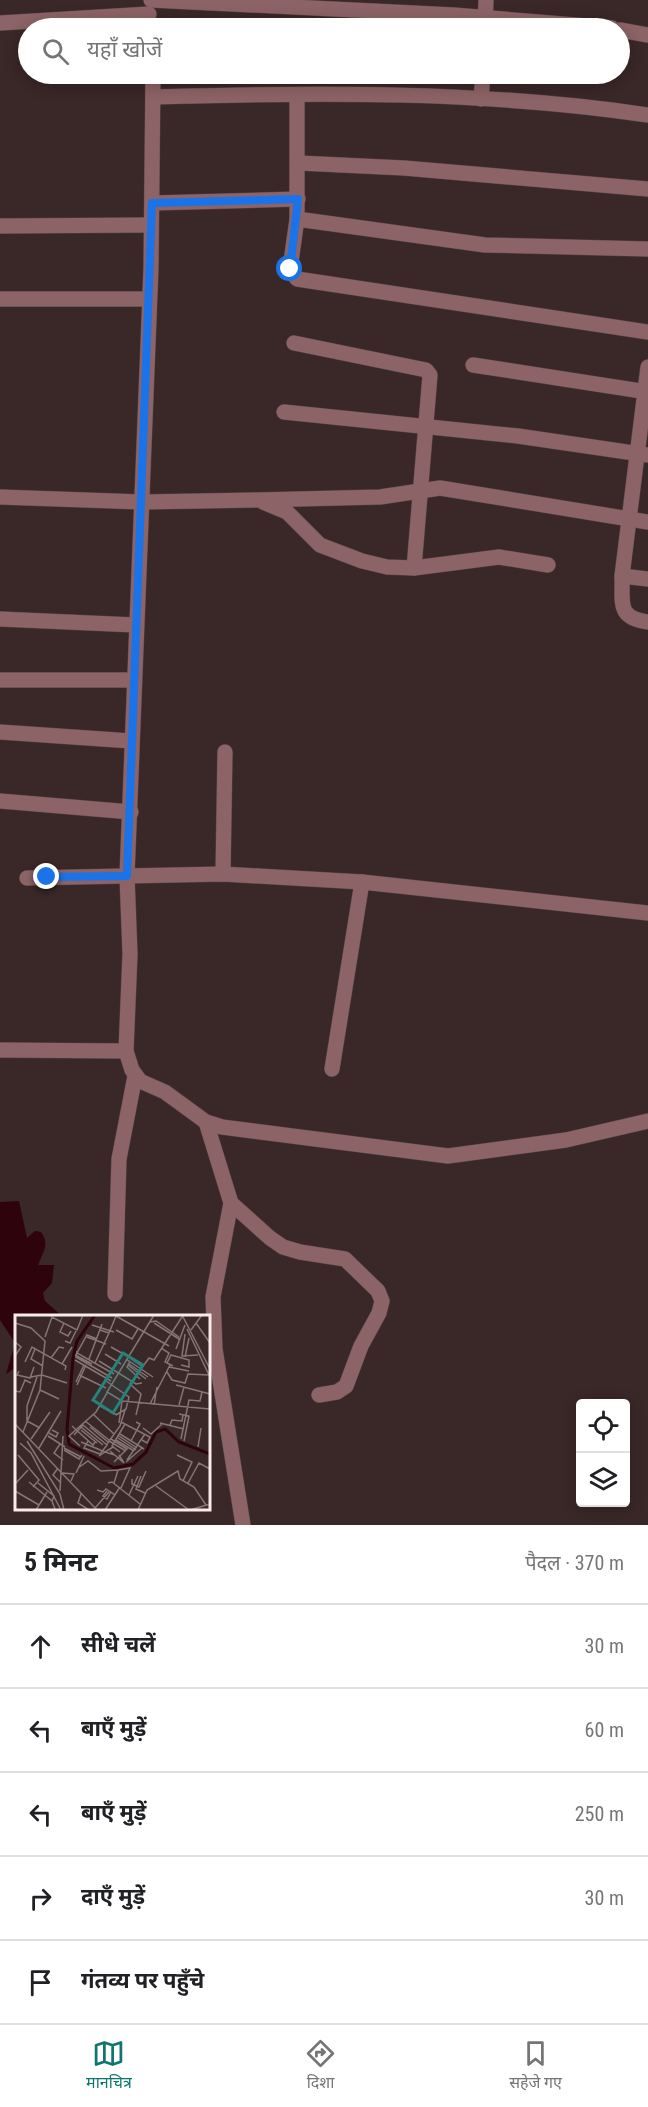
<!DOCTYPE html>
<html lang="hi">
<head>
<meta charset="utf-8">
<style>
  :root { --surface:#fff; --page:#f6f6f6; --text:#202124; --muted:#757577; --line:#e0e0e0; --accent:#0f766e }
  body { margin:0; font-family:"Roboto Condensed","Noto Sans Devanagari",sans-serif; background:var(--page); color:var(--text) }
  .controls { position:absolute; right:18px; bottom:18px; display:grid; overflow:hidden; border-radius:6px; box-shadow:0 3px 15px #0003 }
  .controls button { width:54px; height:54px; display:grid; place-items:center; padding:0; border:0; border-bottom:2px solid var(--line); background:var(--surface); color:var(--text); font:30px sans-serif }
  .stop { position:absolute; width:18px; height:18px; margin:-14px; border:4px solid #1a73e8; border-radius:50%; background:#fff }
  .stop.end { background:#1a73e8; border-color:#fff; box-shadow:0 2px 6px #0008 }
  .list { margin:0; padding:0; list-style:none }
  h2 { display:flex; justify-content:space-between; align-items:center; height:78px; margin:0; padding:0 24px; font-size:26px }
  h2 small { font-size:20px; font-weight:400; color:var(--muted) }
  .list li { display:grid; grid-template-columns:39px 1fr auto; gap:18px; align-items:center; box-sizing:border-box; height:84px; padding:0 24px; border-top:2px solid var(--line) }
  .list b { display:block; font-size:22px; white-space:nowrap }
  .list em { font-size:20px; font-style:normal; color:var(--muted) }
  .icon { flex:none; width:33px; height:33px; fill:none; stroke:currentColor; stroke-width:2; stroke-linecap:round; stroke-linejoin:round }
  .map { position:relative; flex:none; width:648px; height:1525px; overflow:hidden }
  .search { position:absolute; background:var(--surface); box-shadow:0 3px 15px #0003; left:18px; right:18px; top:18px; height:66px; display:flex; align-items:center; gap:15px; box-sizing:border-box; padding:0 21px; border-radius:33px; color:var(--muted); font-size:22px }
  .sheet { height:498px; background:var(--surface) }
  nav { display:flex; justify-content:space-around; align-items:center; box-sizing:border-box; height:84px; border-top:2px solid var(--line); background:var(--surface); font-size:16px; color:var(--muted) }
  nav a { display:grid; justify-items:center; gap:3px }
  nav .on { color:var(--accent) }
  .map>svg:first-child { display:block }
  .water { fill:#2f030b }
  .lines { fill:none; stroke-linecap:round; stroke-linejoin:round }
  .minor-casing { stroke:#554243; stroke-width:16 }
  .minor { stroke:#8c6366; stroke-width:15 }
  .route { stroke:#1a73e8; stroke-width:8 }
  .inset-river { fill:none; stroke:#2f030b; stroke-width:3 }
  .inset-road { fill:none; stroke:#867576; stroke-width:1.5 }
  .view { fill:#26827a; fill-opacity:0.15; stroke:#26827a; stroke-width:3 }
  .inset-edge { fill:none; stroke:#f8ebeb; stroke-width:3 }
</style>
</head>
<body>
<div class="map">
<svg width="648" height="1525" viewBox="0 0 648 1525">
  <rect width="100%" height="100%" fill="#3a2728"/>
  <path class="water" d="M 19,1201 L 27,1238 L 35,1231 L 41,1232 C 50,1244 43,1252 38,1265 L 54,1265 L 52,1283 L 43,1293 L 45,1301 L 62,1316 L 16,1316 L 16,1367 L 6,1374 L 15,1343 L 0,1320 L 0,1202 Z"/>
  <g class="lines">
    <defs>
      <g id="minor">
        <polyline points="151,0 454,15 612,28"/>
        <polyline points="0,23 149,14"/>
        <polyline points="485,28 486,0"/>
        <polyline points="620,30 648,35"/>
        <polyline points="153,74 151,268 127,876 130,954 126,1051 132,1070 140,1081 165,1092 206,1122 222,1127 448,1156 566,1140 648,1121"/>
        <polyline points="297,96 297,219 290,269 297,279 648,332"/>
        <path d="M 154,97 C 318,92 485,91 648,115"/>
        <polyline points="481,99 483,74"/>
        <polyline points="299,163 404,168 648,189"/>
        <polyline points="152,203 298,199"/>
        <polyline points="297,219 485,245 648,249"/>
        <polyline points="0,226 151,225"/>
        <polyline points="0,299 149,299"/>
        <polyline points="294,343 426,370 430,375 414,568"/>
        <polyline points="473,365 648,392"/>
        <path d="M 648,367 L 622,576 C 623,602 616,618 648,622"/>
        <polyline points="284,412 518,436 648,455"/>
        <polyline points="0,497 142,502 257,500 380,497 440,488 648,522"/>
        <polyline points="263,502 287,512 320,545 362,561 387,567 414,568 499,557 548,565"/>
        <polyline points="622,576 648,579"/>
        <polyline points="0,619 135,625"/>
        <polyline points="0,680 134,680"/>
        <polyline points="0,732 131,741"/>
        <polyline points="0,801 131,812"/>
        <polyline points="223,874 225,752"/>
        <polyline points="27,878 223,874 362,882 648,913"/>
        <polyline points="0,1050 126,1051"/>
        <polyline points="332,1069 362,882"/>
        <polyline points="206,1122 231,1203 213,1297 215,1349 243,1525"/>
        <polyline points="231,1203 270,1238 283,1247 300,1252 345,1259 378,1291 382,1301 379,1313 361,1346 346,1386 337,1392 319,1395"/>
        <polyline points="115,1294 119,1159 135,1076"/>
      </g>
    </defs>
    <use href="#minor" class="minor-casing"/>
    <use href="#minor" class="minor"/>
  </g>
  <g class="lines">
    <polyline class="route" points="47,877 127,876 152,203 298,199 290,269"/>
  </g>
  <g transform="translate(15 1315)">
    <rect width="195" height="195" fill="#3a2728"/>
    <path class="inset-river" d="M 80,0 L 62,26 L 58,43 L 52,114 L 54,129 L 99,153 L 118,149 L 131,137 L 141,117 L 150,114 L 164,127 L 195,139"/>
    <path class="inset-road" d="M 139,0 L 92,77 L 107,86 L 195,94M 167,0 L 195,54M 101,1 L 154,31M 135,7 L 141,6 L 164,22M 0,8 L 16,13 L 30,26 L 25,75 L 8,117M 49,8 L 45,17 L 53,21 L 56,16M 139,8 L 164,24M 181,8 L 195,28M 77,10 L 99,17M 172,14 L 194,60M 85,15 L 94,18 L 101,1M 101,15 L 117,24 L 123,14M 176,15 L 187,0M 170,19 L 167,41 L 183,40M 30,22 L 37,2 L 62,15 L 68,0M 72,22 L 91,29M 82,24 L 72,20 L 62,38 L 99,59M 50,26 L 55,28 L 61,16M 0,27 L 6,32 L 0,41M 96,32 L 112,41M 146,33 L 154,38 L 150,47 L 158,51M 20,34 L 16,44 L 28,51M 161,34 L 170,10M 62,36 L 61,42 L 97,63M 90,39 L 106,49M 60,40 L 77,49M 112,41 L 128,52M 170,42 L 174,23M 36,43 L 44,32 L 49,33M 74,44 L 87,9M 111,44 L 138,62M 60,45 L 96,66M 84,46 L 121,69 L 127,68M 115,46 L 112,52 L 125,64M 10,47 L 17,32 L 51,51 L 50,55M 80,48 L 94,18M 152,48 L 156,40 L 174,45 L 174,52 L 166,50M 47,49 L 57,32M 114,49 L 133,62M 113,50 L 131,64M 154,52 L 174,56M 4,56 L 2,60 L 15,63 L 19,52M 152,57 L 157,65 L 170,68 L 173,59 L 194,60M 64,60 L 91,73M 16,62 L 27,60 L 52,68M 22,62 L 12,91 L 12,106 L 25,113M 91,66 L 114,82 L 111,94 L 101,100M 61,67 L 69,50M 62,70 L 71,50M 161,70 L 195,79M 25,75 L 44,84M 0,76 L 5,77 L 10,65 L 16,68M 135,89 L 155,50M 139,90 L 142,72M 164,90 L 169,72M 85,91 L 102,100M 78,99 L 99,119M 164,99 L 174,101 L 169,126M 121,100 L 126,79 L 115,69 L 134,43 L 139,45 L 167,2M 70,106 L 94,125M 106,107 L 135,122 L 132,128 L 127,125M 104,108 L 107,86M 145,108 L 169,114M 0,109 L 82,195M 155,110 L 157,105 L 167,106 L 168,100M 57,111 L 78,130 L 80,127M 66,112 L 88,130M 75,112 L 93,127M 128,113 L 136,119 L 147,109M 66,115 L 82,128M 34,118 L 41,122 L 43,118 L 37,115M 105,119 L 129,134M 59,120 L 68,110 L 92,130 L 85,139 L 69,133 L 73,126M 33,121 L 50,132M 104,121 L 122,133M 103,123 L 121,135M 16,124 L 35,97M 96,124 L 112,134 L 99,147M 166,124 L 174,85 L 185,86 L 187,77M 101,125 L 119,136M 12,126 L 45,179 L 49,195M 94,126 L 111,136M 116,126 L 125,109 L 121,107M 66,127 L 90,137 L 84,141M 5,128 L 16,138 L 46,195M 45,129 L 39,138 L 48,145M 92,129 L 105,111 L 110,95M 65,131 L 54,121 L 81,97 L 92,78M 98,132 L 90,137 L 100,140M 183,132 L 186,113M 24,133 L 46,96M 49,133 L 66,142M 49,135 L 64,144 L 67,140M 95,136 L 109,148 L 104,140M 105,137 L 97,131 L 110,109M 3,140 L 24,165 L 18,172M 162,140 L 177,147 L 168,166M 112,145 L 130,119M 111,147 L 127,133M 43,153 L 38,160 L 46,168M 63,153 L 73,146 L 86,156 L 103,155 L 99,168M 103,155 L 115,153 L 106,173M 47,158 L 59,159 L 56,166M 61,158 L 69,141M 126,161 L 121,174 L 130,178M 117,164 L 117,169 L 124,172 L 131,156M 14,167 L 37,186 L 40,194M 23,168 L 39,181 L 37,186M 93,168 L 97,167 L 125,189M 173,168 L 184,148 L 195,154M 0,169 L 13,155M 141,171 L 174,195M 82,175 L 88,177 L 91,174 L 100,180M 0,176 L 24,190M 45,176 L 48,121M 92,176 L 88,181 L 92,184 L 96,177M 66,179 L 63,188 L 74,195M 114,180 L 123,161M 80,193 L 94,177M 21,195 L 32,177M 90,195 L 105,172M 123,195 L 132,175 L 163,156 L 165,164 L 179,172 L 191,190M 175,195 L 195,189"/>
    <path class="view" d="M 108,38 L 128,50 L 98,98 L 78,85 Z"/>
    <rect width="195" height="195" class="inset-edge"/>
  </g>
</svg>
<div class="controls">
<button><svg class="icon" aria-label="locate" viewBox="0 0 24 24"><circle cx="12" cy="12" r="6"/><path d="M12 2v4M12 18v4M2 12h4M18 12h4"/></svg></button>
<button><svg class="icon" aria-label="layers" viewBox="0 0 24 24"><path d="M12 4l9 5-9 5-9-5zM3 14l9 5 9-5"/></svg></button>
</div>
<div class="stop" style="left:290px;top:269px"></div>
<div class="stop end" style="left:47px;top:877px"></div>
<div class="search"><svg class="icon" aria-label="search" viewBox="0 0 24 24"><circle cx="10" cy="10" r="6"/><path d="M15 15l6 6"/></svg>यहाँ खोजें</div>
</div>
<section class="sheet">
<h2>5 मिनट<small>पैदल · 370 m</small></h2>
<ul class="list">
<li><svg class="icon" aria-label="ahead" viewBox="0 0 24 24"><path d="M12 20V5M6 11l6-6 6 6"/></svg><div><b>सीधे चलें</b></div><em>30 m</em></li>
<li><svg class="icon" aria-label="left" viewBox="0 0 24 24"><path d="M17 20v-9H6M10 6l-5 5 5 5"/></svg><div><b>बाएँ मुड़ें</b></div><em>60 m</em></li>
<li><svg class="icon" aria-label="left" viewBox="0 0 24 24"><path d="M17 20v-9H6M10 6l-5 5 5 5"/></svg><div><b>बाएँ मुड़ें</b></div><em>250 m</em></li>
<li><svg class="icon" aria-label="right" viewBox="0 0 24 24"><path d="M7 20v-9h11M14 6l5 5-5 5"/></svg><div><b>दाएँ मुड़ें</b></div><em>30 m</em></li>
<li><svg class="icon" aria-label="arrive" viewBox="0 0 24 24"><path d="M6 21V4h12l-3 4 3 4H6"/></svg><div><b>गंतव्य पर पहुँचे</b></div></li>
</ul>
</section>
<nav>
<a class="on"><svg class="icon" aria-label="map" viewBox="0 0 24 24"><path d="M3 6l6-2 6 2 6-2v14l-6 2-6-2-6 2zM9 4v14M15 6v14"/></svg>मानचित्र</a>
<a><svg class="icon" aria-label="directions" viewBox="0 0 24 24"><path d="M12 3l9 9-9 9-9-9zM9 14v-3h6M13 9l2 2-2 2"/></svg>दिशा</a>
<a><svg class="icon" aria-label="saved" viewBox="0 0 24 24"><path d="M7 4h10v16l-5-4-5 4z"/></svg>सहेजे गए</a>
</nav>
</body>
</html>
